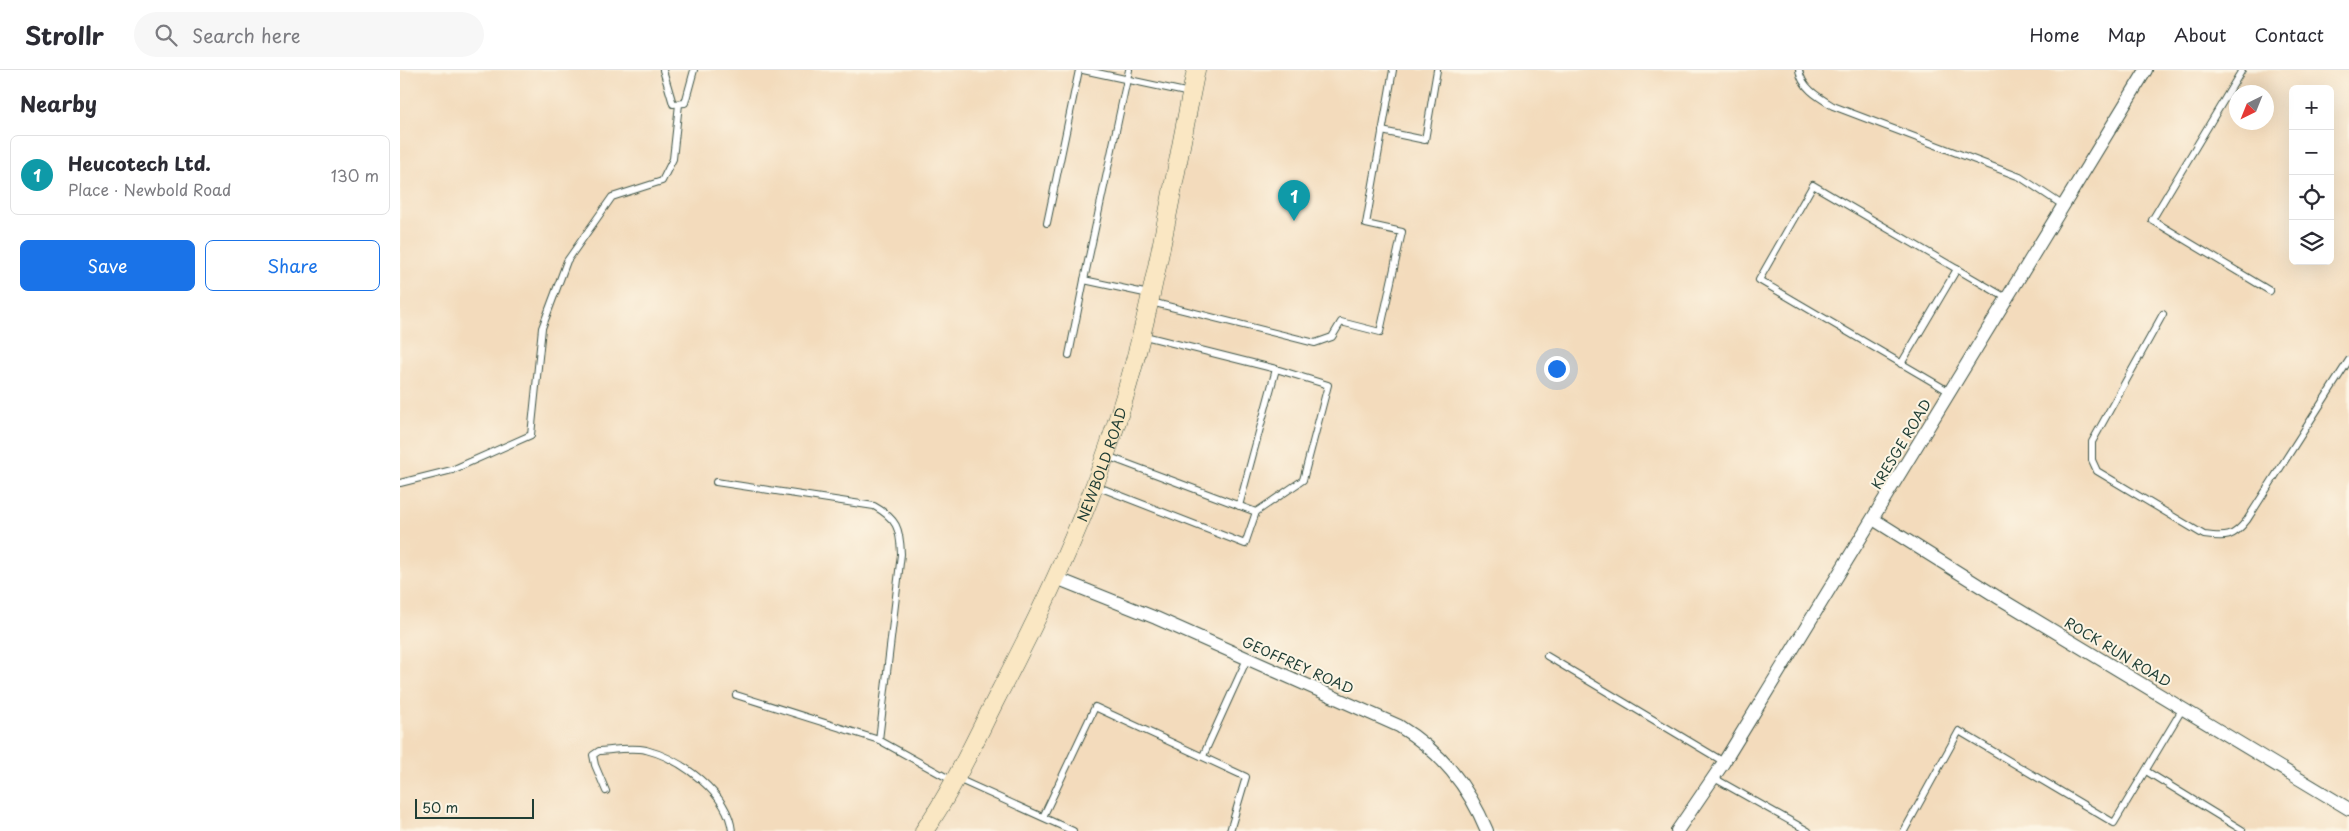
<!DOCTYPE html>
<html lang="en">
<head>
<meta charset="utf-8">
<style>
  :root { --surface:#fff; --page:#f7f7f7; --text:#2b2b33; --muted:#7c7c81; --line:#e1e1e2; --accent:#1a73e8 }
  body { margin:0; font-family:"Playpen Sans",sans-serif; background:var(--page); color:var(--text) }
  .controls { position:absolute; right:15px; top:15px; display:grid; overflow:hidden; border-radius:8px; box-shadow:0 5px 20px #0002 }
  .controls button { width:45px; height:45px; display:grid; place-items:center; padding:0; border:0; border-bottom:1px solid var(--line); background:var(--surface); color:var(--text); font:25px sans-serif }
  .compass { position:absolute; left:1829px; top:15px; width:45px; height:45px; border-radius:50%; background:var(--surface); box-shadow:0 5px 20px #0002; rotate:223deg }
  .scale { position:absolute; left:15px; bottom:12px; width:119px; box-sizing:border-box; padding-left:5px; border:2px solid #1f3d34; border-top:0; font-size:14px; line-height:18px; white-space:nowrap; color:#1f3d34; -webkit-text-stroke:4px #fcf5e5; paint-order:stroke }
  .you { position:absolute; left:1156px; top:298px; width:18px; height:18px; margin:-12px; border:4px solid #fff; border-radius:50%; background:#1a73e8; box-shadow:0 0 0 8px #1a73e833 }
  .badge { display:grid; place-items:center; width:32px; height:32px; border-radius:50%; background:var(--accent); color:#fff; font-size:16px; font-weight:700 }
  .pin { position:absolute; translate:-50% -41px; filter:drop-shadow(0 1px 2px #0008) }
  .pin::after { content:''; position:absolute; top:26px; width:18px; height:15px; background:inherit; clip-path:polygon(0 0,100% 0,50% 100%) }
  .list { margin:0; padding:0; list-style:none }
  h2 { display:flex; justify-content:space-between; align-items:center; height:65px; margin:0; padding:0 20px; font-size:21px }
  h2 small { font-size:16px; font-weight:400; color:var(--muted) }
  .list li { display:grid; grid-template-columns:32px 1fr auto; gap:15px; align-items:center; box-sizing:border-box; height:80px; margin:0 10px 10px; padding:0 10px; border:1px solid var(--line); border-radius:8px }
  .list b { display:block; font-size:19px; white-space:nowrap }
  .list p { margin:0; font-size:16px; white-space:nowrap; color:var(--muted) }
  .list em { font-size:16px; font-style:normal; color:var(--muted) }
  .actions { display:flex; gap:10px; padding:15px 20px }
  .actions a { flex:1; padding:11px 0; border:1px solid var(--accent); border-radius:8px; text-align:center; font-size:18px; color:var(--accent) }
  .actions .main { background:var(--accent); color:#fff }
  .icon { flex:none; width:28px; height:28px; fill:none; stroke:currentColor; stroke-width:2; stroke-linecap:round; stroke-linejoin:round }
  .map { position:relative; flex:none; width:1949px; height:761px; overflow:hidden }
  header { display:flex; align-items:center; gap:30px; box-sizing:border-box; height:70px; padding:0 25px; background:var(--surface); border-bottom:1px solid var(--line) }
  header strong { font-size:24px }
  nav { display:flex; gap:28px; margin-inline-start:auto; font-size:18px }
  .search { width:350px; height:45px; background:var(--page); display:flex; align-items:center; gap:12px; box-sizing:border-box; padding:0 18px; border-radius:28px; color:var(--muted); font-size:19px }
  main { display:flex }
  aside { flex:1; background:var(--surface) }
  .map>svg:first-child { display:block }
  .lines { fill:none; stroke-linecap:round; stroke-linejoin:round }
  .service-casing { stroke:#3f5548; stroke-width:8 }
  .minor-casing { stroke:#3f5548; stroke-width:14 }
  .secondary-casing { stroke:#3f5548; stroke-width:19 }
  .service { stroke:#fff; stroke-width:6 }
  .minor { stroke:#fff; stroke-width:12 }
  .secondary { stroke:#fae7c3; stroke-width:18 }
  .labels { text-anchor:middle; dominant-baseline:central; stroke-width:4; stroke-linejoin:round; paint-order:stroke }
  .street-label { font-size:14px; fill:#1f3d34; stroke:#fcf5e5 }
</style>
</head>
<body>
<header>
<strong>Strollr</strong>
<div class="search"><svg class="icon" aria-label="search" viewBox="0 0 24 24"><circle cx="10" cy="10" r="6"/><path d="M15 15l6 6"/></svg>Search here</div>
<nav><a>Home</a><a>Map</a><a>About</a><a>Contact</a></nav>
</header>
<main>
<aside>
<h2>Nearby<small></small></h2>
<ul class="list">
<li><span class="badge" style="background:#0f9aa8">1</span><div><b>Heucotech Ltd.</b><p>Place · Newbold Road</p></div><em>130 m</em></li>
</ul>
<div class="actions"><a class="main">Save</a><a>Share</a></div>
</aside>
<div class="map">
<svg width="1949" height="761" viewBox="0 0 1949 761">
  <rect width="100%" height="100%" fill="#fcf5e5"/>
  <filter id="ink" filterUnits="userSpaceOnUse"><feTurbulence type="fractalNoise" baseFrequency=".02" numOctaves="2"/><feDisplacementMap in="SourceGraphic" scale="10" xChannelSelector="R" yChannelSelector="G"/><feConvolveMatrix kernelMatrix="1 2 1 2 8 2 1 2 1" color-interpolation-filters="sRGB"/></filter>
  <filter id="wash" filterUnits="userSpaceOnUse"><feTurbulence type="fractalNoise" baseFrequency=".0096" numOctaves="4" result="noise"/><feDisplacementMap in="SourceGraphic" scale="20" xChannelSelector="R" yChannelSelector="G"/><feGaussianBlur stdDeviation="1.12" result="paint"/><feColorMatrix in="noise" values="0 0 0 0 0 0 0 0 0 0 0 0 0 0 0 0 0 1.4 0 .05"/><feComposite in="paint" operator="in"/></filter>
  <g filter="url(#wash)">
    <rect width="100%" height="100%" fill="#f3dbbc"/>
  </g>
  <g filter="url(#ink)">
    <g class="lines">
      <defs>
        <g id="service">
          <polyline points="263,0 273,34 285,33 294,0"/>
          <polyline points="683,0 790,23"/>
          <polyline points="729,0 684,210 749,224"/>
          <path d="M 1399,0 C 1402,18 1418,27 1433,36 L 1620,107 L 1664,136"/>
          <polyline points="1842,0 1752,150 1870,221"/>
          <polyline points="982,61 1025,70 1037,0"/>
          <polyline points="647,153 679,0"/>
          <polyline points="751,232 915,273 932,267 941,252 980,262 1002,162 966,154 993,0"/>
          <path d="M 1763,244 L 1692,372 L 1692,390 L 1697,401 L 1804,465 C 1826,468 1833,468 1847,450 L 1949,290"/>
          <polyline points="669,285 684,210"/>
          <polyline points="1501,294 1557,199"/>
          <polyline points="1550,322 1359,210 1413,115 1608,229"/>
          <polyline points="707,386 856,442"/>
          <path d="M 316,412 L 474,436 C 497,449 500,458 501,484 L 479,670 L 553,711"/>
          <polyline points="0,413 52,400 131,365 142,258 167,191 212,127 262,111 273,89 279,34"/>
          <polyline points="696,416 845,474 856,442 903,410 928,315 876,299 741,265"/>
          <polyline points="839,436 876,299"/>
          <polyline points="1147,586 1324,692"/>
          <polyline points="336,625 479,670"/>
          <polyline points="803,686 847,589"/>
          <polyline points="1746,701 1842,760"/>
          <polyline points="1314,708 1408,761"/>
          <polyline points="558,709 673,761"/>
          <path d="M 206,721 L 195,695 L 193,685 L 199,681 C 213,680 232,677 246,680 C 281,689 328,723 332,761"/>
          <polyline points="643,747 695,637 846,707 830,761"/>
          <polyline points="1504,761 1559,661 1714,753 1783,638"/>
        </g>
        <g id="minor">
          <polyline points="1473,449 1599,528 1949,739"/>
          <path d="M 656,508 L 756,548 L 999,656 C 1041,682 1068,715 1087,761"/>
          <polyline points="1277,761 1324,692 1746,0"/>
        </g>
        <g id="secondary">
          <path id="s1" d="M 524,761 C 553,719 575,670 598,625 C 640,545 679,463 708,378 C 751,256 770,126 796,0"/>
        </g>
      </defs>
      <use href="#service" class="service-casing"/>
      <use href="#minor" class="minor-casing"/>
      <use href="#secondary" class="secondary-casing"/>
      <use href="#service" class="service"/>
      <use href="#minor" class="minor"/>
      <use href="#secondary" class="secondary"/>
    </g>
  </g>
  <g class="labels">
    <g class="street-label">
      <text transform="translate(1501 374) rotate(-59)">KRESGE ROAD</text>
      <text stroke="none"><textPath href="#s1" startOffset="408">NEWBOLD ROAD</textPath></text>
      <text transform="translate(1718 582) rotate(31)">ROCK RUN ROAD</text>
      <text transform="translate(898 595) rotate(24)">GEOFFREY ROAD</text>
    </g>
  </g>
</svg>
<div class="controls">
<button>+</button>
<button>−</button>
<button><svg class="icon" aria-label="locate" viewBox="0 0 24 24"><circle cx="12" cy="12" r="6"/><path d="M12 2v4M12 18v4M2 12h4M18 12h4"/></svg></button>
<button><svg class="icon" aria-label="layers" viewBox="0 0 24 24"><path d="M12 4l9 5-9 5-9-5zM3 14l9 5 9-5"/></svg></button>
</div>
<svg class="compass" viewBox="-18 -18 36 36"><path d="M0-13l5 13h-10z" fill="#e53935"/><path d="M0 13l5-13h-10z" fill="#7c7c81"/></svg>
<div class="scale">50 m</div>
<div class="you"></div>
<div class="pin badge" style="left:894px;top:151px;background:#0f9aa8">1</div>
</div>
</main>
</body>
</html>
